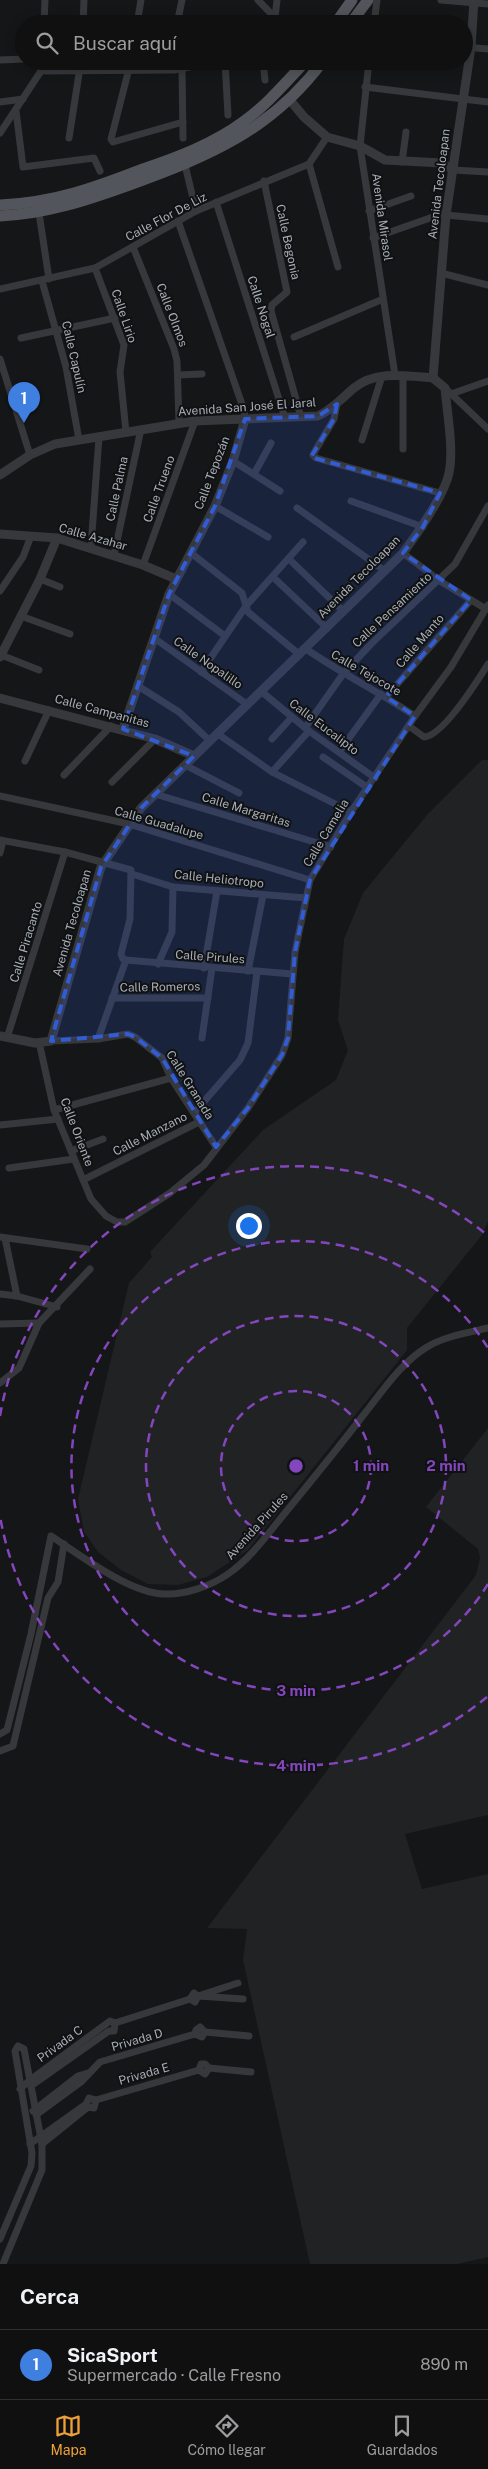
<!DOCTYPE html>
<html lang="es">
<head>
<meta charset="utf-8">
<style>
  :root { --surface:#101011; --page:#19191a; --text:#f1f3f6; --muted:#9c9d9f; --line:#303031; --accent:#efa036 }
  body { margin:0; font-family:"Public Sans",sans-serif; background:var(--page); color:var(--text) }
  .you { position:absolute; left:248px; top:1225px; width:18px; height:18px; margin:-12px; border:4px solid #fff; border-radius:50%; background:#1a73e8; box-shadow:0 0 0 8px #1a73e833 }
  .badge { display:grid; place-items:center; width:32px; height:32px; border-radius:50%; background:var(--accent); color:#fff; font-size:16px; font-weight:700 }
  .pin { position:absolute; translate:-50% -41px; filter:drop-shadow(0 1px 2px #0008) }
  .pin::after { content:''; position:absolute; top:26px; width:18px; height:15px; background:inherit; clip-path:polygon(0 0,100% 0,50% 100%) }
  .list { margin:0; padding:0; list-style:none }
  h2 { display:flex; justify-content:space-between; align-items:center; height:65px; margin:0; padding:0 20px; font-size:21px }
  h2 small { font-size:16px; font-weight:400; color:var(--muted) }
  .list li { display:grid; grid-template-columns:32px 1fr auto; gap:15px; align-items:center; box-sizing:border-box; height:70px; padding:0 20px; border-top:1px solid var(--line) }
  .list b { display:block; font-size:19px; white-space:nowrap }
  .list p { margin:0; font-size:16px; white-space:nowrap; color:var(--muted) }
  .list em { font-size:16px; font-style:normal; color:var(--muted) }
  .icon { flex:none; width:28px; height:28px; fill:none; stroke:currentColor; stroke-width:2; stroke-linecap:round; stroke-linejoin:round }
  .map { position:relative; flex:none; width:488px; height:2264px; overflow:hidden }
  .search { position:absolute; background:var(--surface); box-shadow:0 2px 12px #0003; left:15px; right:15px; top:15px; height:55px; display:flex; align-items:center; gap:12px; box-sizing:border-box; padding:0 18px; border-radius:28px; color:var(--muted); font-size:19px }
  .sheet { height:135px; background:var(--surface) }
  nav { display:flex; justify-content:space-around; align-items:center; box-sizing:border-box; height:70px; border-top:1px solid var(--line); background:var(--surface); font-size:14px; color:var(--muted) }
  nav a { display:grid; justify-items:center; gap:2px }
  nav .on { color:var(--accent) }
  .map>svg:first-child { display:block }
  .built { fill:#212224 }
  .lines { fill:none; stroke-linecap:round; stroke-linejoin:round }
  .minor { stroke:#36383c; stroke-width:7 }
  .tertiary { stroke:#36383c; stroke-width:9 }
  .primary { stroke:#52555b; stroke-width:11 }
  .marked { fill:#325cd3; fill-opacity:0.2; stroke:#325cd3; stroke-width:4; stroke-dasharray:10 6; stroke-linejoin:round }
  .ring { fill:none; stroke:#8446bd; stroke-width:2.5; stroke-dasharray:9 6 }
  .labels { text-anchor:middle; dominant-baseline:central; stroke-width:4; stroke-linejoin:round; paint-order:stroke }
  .street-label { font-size:12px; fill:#a7aeb7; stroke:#101112 }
  .centre { fill:#8446bd; stroke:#101112; stroke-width:2.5 }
  .ring-label { font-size:15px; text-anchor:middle; font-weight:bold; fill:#8446bd; stroke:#101112; stroke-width:4; stroke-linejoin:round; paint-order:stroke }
</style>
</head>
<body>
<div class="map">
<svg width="488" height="2264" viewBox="0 0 488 2264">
  <rect width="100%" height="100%" fill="#151617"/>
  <g class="built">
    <polygon points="482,760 488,760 488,1221 482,1235 407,1328 407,1350 248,1550 207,1577 178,1585 148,1584 121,1570 98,1552 84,1532 78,1499 129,1283 152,1257 150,1252 263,1130 336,1080 348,1050 338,1020 344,939 363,893 427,815"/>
    <polygon points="488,1428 488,1815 405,1834 422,1889 488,1874 488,2257 457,2264 310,2264 243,1960 247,1929 207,1928 476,1575 480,1558 478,1549 426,1507"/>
  </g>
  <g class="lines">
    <g class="minor">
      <polyline points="258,0 281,24"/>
      <polyline points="441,0 488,4"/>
      <polyline points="275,18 277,0"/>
      <polyline points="44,24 45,0"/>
      <polyline points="83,24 84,0"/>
      <polyline points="137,24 141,0"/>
      <polyline points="177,24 182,0"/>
      <polyline points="374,24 377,0"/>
      <polyline points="464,47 488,49"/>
      <polyline points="0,60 24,59"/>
      <polyline points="131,61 111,139 113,142 183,122"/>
      <polyline points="225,61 228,115"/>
      <polyline points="263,61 265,80"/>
      <polyline points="369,61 360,146 395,375"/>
      <polyline points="182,68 183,138"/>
      <polyline points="41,71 174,70 219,61"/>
      <polyline points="365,87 488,102"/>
      <polyline points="0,102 23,99"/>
      <polyline points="16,111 23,167 94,158 100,171"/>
      <polyline points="0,133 41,71 42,61"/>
      <polyline points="69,138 81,61"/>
      <polyline points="402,162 406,132"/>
      <polyline points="309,164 338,267"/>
      <polyline points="185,165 196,211"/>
      <polyline points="453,170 488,172"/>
      <polyline points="264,181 287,292 272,305 271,311 301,417"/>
      <polyline points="216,202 285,418"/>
      <polyline points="369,211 411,196"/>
      <polyline points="39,213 49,279"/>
      <polyline points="446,215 488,219"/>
      <polyline points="178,221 244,410 245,419"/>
      <polyline points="373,238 447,212"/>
      <polyline points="133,247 174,349 177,361 179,423"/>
      <polyline points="95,268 124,345 120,372 126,432"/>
      <polyline points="441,273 488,285"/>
      <polyline points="42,281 66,367 79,440"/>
      <polyline points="0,289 95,268 196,211 309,164 327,137"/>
      <polyline points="294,337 383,299"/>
      <polyline points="21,338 115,318"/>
      <polyline points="0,359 30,455"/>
      <polyline points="178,375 202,374"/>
      <polyline points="445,388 488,429"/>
      <polyline points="451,394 488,381"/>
      <polyline points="337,404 334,419 315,451 313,455 316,458 440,493"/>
      <polyline points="362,440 382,376"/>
      <polyline points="403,449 403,376"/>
      <polyline points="233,461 280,491"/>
      <polyline points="254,474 271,443"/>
      <polyline points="351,501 423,527"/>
      <polyline points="215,506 268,537"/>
      <polyline points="297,508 385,571"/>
      <polyline points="91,547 99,437"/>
      <polyline points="191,553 242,593 248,612 300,655"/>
      <polyline points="403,553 440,581 486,609"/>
      <polyline points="114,555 141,429"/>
      <polyline points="289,559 343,611"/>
      <polyline points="143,565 195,421"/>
      <polyline points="273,577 327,628"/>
      <polyline points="40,579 60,587"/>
      <polyline points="0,591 23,557 31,536"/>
      <polyline points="169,594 225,636"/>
      <polyline points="21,616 70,634"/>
      <polyline points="154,638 248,705"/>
      <path d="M 306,649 C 341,673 379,692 415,716"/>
      <polyline points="1,655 39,670"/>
      <polyline points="201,672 246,606 303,542"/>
      <polyline points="138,686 179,712 210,741"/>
      <polyline points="262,692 309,731 375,778"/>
      <polyline points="386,697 471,600"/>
      <path d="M 409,726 L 424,737 C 443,736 478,680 488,664"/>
      <polyline points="305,728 343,674 371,644 455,564 488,506"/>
      <polyline points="218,734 272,772 351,812"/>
      <polyline points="272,739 292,717"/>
      <polyline points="339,752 381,694"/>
      <polyline points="323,757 368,788"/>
      <polyline points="25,761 49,710"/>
      <polyline points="185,765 239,793"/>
      <polyline points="272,772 309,731"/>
      <polyline points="64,775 111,726"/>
      <polyline points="112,782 155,739"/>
      <polyline points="155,794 331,847"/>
      <polyline points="0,796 129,824 310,880"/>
      <polyline points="0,840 65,852 131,870 130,919 121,954 123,959 126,960 98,1039"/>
      <polyline points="0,853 3,841"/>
      <polyline points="132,874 173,887 306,898"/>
      <polyline points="126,960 292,974"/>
      <polyline points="158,964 172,932 173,887"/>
      <polyline points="204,968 217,891"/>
      <polyline points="248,971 263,895"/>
      <polyline points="112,998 208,998"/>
      <polyline points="7,1038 65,852"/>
      <polyline points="202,1038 212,968"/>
      <polyline points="51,1041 98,1039 128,1034 135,1037 162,1058 171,1078 216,1147"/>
      <polyline points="39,1042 54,1110 91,1199 106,1216 117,1222 125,1222 170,1193 204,1165 248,1108 282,1055 288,1038 295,952 310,880 351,812 415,716 451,667 488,605"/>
      <polyline points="54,1110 171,1078"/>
      <polyline points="194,1113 240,1060 248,1043 257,972"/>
      <polyline points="0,1125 58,1119"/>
      <polyline points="71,1151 103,1139"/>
      <polyline points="9,1168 74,1159"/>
      <polyline points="83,1180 199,1122"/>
      <polyline points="0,1237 87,1249"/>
      <polyline points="5,1238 17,1296"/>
      <polyline points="0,1294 17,1296 57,1307"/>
      <polyline points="0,1324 39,1323"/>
      <polyline points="0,1383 19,1368 39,1323 90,1269"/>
      <path d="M 0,1734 L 7,1730 L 31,1634 L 51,1536 C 80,1555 129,1593 164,1594 C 185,1595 211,1586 228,1574 C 250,1559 268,1534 285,1513 C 312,1480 339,1447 365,1413 C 384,1389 401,1363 427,1347 C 445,1336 468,1333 488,1328"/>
      <polyline points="0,1751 13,1746 48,1598 58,1582 64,1544"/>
      <polyline points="190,1999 195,2002 198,1996 238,1983"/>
      <polyline points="195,2034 196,2030 200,2027 205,2032 249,2036"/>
      <polyline points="199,2070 201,2064 205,2064 209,2068 251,2072"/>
      <polyline points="31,2086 109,2031 114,2031 115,2023"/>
      <polyline points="20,2089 30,2080 110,2021 115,2023 190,1999 194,1993 198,1996 243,1999"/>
      <polyline points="33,2111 78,2076 88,2073"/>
      <polyline points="36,2115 81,2082 100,2062 195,2034 202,2037 205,2032"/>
      <polyline points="30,2144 86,2104 89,2098 96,2100 199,2070 205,2074 209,2068"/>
      <polyline points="42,2144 88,2107 94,2108 96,2100"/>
      <polyline points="0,2239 31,2166 32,2153 15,2051 18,2046 24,2049 42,2144 42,2170 3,2264"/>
    </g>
    <g class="tertiary">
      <polyline points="289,99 304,117 327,137 360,146 385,160 442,163 453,170"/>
      <polyline points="433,378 446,215 471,47 474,0"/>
      <path d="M 0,475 L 30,455 L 55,444 L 195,421 L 318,416 C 333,409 342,398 354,388 C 376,370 407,376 433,378"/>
      <polyline points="0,534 57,538 143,565 176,579"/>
      <polyline points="0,657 40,579 57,538"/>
      <polyline points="0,698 155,739 194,756"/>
      <polyline points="123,729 169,594 215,506 233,461 245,419"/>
      <path d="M 0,1036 L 35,1043 L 51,1041 L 101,867 L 141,808 L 403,553 C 417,534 444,496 449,473 C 454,449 447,413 445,388 L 433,378"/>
    </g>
    <g class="primary">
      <polyline points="335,24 352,0"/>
      <polyline points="350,24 368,0"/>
      <path d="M 0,205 C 53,203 94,188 143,169 C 178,157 213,144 243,122 C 267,105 286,82 306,61"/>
      <path d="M 0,216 C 46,214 88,200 132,184 C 209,156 272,130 323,61"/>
    </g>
  </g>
  <path class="marked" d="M 337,404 L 334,419 L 311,457 L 440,493 L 423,527 L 403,553 L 471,600 L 386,697 L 415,716 L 310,880 L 295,952 L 288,1038 L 282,1055 L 248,1108 L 216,1147 L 162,1058 L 135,1037 L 128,1034 L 51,1041 L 101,867 L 141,808 L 194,756 L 123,729 L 169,594 L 215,506 L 245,419 L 318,416 Z"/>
  <g class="ring">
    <circle cx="296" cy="1466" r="75"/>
    <circle cx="296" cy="1466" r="150"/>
    <path d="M488 1584A225 225 0 1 1 488 1348"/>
    <path d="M487 1697A300 300 0 0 1 0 1516M0 1416A300 300 0 0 1 487 1235"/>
  </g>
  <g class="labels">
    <g class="street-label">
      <text transform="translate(439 184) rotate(-83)">Avenida Tecoloapan</text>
      <text transform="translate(166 217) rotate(-28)">Calle Flor De Liz</text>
      <text transform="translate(382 217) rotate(82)">Avenida Mirasol</text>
      <text transform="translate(288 242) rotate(78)">Calle Begonia</text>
      <text transform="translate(261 307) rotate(72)">Calle Nogal</text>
      <text transform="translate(172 315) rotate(69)">Calle Olmos</text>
      <text transform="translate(124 316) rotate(71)">Calle Lirio</text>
      <text transform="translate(74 357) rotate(77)">Calle Capulín</text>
      <text transform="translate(247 407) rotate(-4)">Avenida San José El Jaral</text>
      <text transform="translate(212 473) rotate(-69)">Calle Tepozán</text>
      <text transform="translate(117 489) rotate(-78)">Calle Palma</text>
      <text transform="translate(159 489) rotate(-70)">Calle Trueno</text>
      <text transform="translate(93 537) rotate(16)">Calle Azahar</text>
      <text transform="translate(359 577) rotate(-45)">Avenida Tecoloapan</text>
      <text transform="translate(392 610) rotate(-43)">Calle Pensamiento</text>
      <text transform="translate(420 641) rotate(-49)">Calle Manto</text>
      <text transform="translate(208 663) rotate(35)">Calle Nopalillo</text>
      <text transform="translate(366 673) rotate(30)">Calle Tejocote</text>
      <text transform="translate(102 711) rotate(15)">Calle Campanitas</text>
      <text transform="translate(324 727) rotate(37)">Calle Eucalipto</text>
      <text transform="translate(246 810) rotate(17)">Calle Margaritas</text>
      <text transform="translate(159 823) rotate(16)">Calle Guadalupe</text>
      <text transform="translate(326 833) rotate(-59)">Calle Camelia</text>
      <text transform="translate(219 879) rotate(6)">Calle Heliotropo</text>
      <text transform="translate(72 923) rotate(-74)">Avenida Tecoloapan</text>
      <text transform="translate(26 942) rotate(-73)">Calle Piracanto</text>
      <text transform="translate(210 957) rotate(4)">Calle Pirules</text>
      <text transform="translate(160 987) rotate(-1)">Calle Romeros</text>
      <text transform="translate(190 1085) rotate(58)">Calle Granada</text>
      <text transform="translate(77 1132) rotate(69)">Calle Oriente</text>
      <text transform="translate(150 1134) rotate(-27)">Calle Manzano</text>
      <text transform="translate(257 1526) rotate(-48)">Avenida Pirules</text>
      <text transform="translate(137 2040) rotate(-16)">Privada D</text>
      <text transform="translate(60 2044) rotate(-36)">Privada C</text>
      <text transform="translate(144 2074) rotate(-16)">Privada E</text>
    </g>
  </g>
  <circle cx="296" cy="1466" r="8" class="centre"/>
  <g class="ring-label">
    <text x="371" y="1471">1 min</text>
    <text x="446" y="1471">2 min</text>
    <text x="296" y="1696">3 min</text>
    <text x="296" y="1771">4 min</text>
  </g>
</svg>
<div class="you"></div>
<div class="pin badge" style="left:24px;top:423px;background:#3f7fe0">1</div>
<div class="search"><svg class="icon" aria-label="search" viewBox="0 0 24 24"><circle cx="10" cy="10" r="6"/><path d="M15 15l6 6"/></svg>Buscar aquí</div>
</div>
<section class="sheet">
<h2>Cerca<small></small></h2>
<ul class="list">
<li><span class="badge" style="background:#3f7fe0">1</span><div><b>SicaSport</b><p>Supermercado · Calle Fresno</p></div><em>890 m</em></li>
</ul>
</section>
<nav>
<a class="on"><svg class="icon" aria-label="map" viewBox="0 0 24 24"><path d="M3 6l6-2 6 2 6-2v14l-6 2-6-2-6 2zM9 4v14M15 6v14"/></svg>Mapa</a>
<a><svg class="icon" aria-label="directions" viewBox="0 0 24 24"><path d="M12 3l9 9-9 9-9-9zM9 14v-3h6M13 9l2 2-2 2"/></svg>Cómo llegar</a>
<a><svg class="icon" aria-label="saved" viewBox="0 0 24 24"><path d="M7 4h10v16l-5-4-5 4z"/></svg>Guardados</a>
</nav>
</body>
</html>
